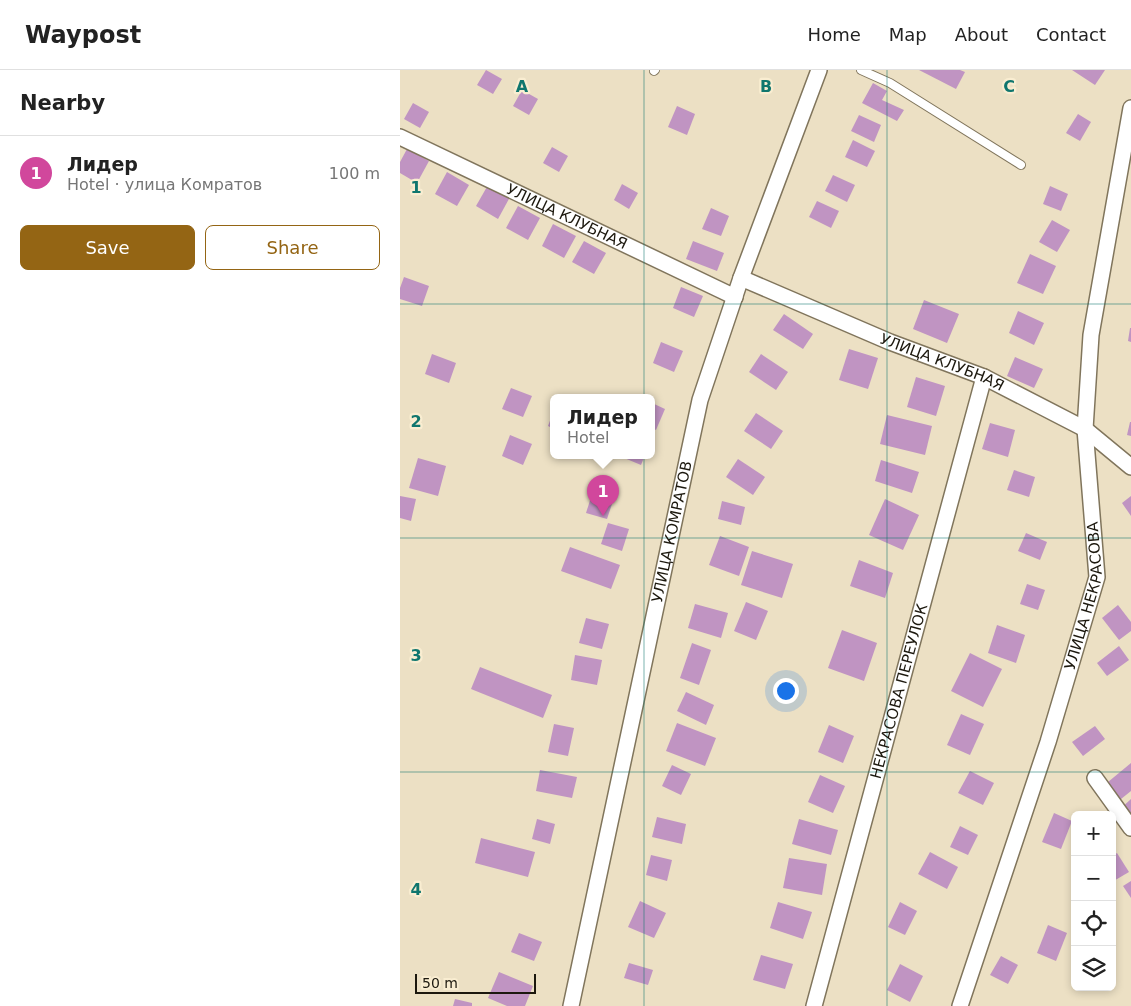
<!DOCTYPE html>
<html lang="en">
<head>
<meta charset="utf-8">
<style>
  :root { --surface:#fff; --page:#f2f2f2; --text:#222; --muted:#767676; --line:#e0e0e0; --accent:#946514 }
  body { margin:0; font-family:"DejaVu Sans",sans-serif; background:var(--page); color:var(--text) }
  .controls { position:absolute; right:15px; bottom:15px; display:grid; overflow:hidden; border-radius:8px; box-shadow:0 2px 8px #0003 }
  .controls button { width:45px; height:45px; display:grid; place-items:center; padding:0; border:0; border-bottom:1px solid var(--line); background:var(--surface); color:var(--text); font:25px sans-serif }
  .scale { position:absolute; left:15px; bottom:12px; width:121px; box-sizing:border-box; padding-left:5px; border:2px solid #1c180e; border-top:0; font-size:14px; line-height:18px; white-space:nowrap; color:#1c180e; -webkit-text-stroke:4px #f9edd1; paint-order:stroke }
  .you { position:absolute; left:385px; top:620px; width:18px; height:18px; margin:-12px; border:4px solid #fff; border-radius:50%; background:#1a73e8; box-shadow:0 0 0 8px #1a73e833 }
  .badge { display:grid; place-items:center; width:32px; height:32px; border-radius:50%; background:var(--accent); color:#fff; font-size:16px; font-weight:700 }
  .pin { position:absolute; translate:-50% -41px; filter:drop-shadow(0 1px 2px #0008) }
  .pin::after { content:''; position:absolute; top:26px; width:18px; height:15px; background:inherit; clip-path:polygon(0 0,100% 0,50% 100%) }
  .popup { position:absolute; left:150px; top:324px; width:105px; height:65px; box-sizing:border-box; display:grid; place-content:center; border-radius:8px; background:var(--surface); filter:drop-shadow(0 1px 4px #0005); font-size:16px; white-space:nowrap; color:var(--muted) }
  .popup b { font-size:19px; color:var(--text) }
  .popup::after { content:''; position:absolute; left:50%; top:100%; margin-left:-10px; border:10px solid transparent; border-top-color:var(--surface) }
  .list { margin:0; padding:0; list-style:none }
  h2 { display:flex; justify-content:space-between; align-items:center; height:65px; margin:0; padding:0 20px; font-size:21px }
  h2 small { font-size:16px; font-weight:400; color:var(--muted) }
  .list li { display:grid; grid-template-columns:32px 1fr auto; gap:15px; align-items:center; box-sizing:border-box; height:75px; padding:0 20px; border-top:1px solid var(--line) }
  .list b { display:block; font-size:19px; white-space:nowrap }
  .list p { margin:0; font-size:16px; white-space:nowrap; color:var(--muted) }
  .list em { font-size:16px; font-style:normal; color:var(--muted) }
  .actions { display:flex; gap:10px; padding:15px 20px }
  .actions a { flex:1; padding:11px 0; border:1px solid var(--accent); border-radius:8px; text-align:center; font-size:18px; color:var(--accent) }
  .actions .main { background:var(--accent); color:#fff }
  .icon { flex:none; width:28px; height:28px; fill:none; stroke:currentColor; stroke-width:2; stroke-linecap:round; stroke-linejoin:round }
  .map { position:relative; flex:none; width:731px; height:936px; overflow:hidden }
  header { display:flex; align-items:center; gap:30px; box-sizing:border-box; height:70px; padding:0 25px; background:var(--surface); border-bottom:1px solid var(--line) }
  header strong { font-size:24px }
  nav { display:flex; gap:28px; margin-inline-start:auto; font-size:18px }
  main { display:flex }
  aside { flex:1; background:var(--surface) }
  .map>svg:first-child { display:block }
  .building { fill:#c094c2 }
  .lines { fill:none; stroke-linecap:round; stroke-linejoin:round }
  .lane-casing { stroke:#80755c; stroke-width:10 }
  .street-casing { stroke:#80755c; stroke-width:18 }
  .lane { stroke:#fff; stroke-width:8 }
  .street { stroke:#fff; stroke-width:15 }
  .grid { fill:none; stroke:#0f766e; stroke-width:1; stroke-opacity:0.55 }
  .labels { text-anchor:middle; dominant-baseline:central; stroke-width:4.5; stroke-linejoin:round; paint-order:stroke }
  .street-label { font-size:15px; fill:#1c180e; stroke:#f9edd1 }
  .grid-label { font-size:16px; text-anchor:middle; font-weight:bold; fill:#0f766e; stroke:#f9edd1; stroke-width:4.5; stroke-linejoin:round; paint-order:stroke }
</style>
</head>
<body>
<header>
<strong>Waypost</strong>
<nav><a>Home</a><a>Map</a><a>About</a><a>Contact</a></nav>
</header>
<main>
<aside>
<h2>Nearby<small></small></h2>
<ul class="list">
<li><span class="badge" style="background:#d1479c">1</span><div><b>Лидер</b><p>Hotel · улица Комратов</p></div><em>100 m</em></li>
</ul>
<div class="actions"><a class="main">Save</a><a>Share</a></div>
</aside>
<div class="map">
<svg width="731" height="936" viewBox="0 0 731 936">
  <rect width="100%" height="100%" fill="#ece0c4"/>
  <g class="building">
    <polygon points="86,0 102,9 93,24 77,15"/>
    <polygon points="519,0 560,0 565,2 556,19"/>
    <polygon points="672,0 705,0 695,15"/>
    <polygon points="473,13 487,21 482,30 504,40 497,51 462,33"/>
    <polygon points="122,20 138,29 129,45 113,36"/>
    <polygon points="13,33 29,42 20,58 4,49"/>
    <polygon points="277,36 295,44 287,65 268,57"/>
    <polygon points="678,44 691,52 680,71 666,63"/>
    <polygon points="459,45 481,55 474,72 451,61"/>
    <polygon points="453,70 475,81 467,97 445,87"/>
    <polygon points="152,77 168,86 159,102 143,93"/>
    <polygon points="7,79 29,91 17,113 0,103 0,92"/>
    <polygon points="47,102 69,115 57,136 35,124"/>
    <polygon points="433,105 455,115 447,132 425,121"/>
    <polygon points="222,114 238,123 229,139 214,130"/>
    <polygon points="88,115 110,127 98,149 76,136"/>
    <polygon points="650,116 668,124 661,141 643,134"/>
    <polygon points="417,131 439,141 431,158 409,147"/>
    <polygon points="118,136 140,148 128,170 106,158"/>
    <polygon points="311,138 329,146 321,166 302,159"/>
    <polygon points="652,150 670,160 657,182 639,172"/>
    <polygon points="153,154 176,166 164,188 142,176"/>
    <polygon points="184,171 206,183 194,204 172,192"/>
    <polygon points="293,171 324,183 317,201 286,189"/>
    <polygon points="630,184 656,196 643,224 617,213"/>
    <polygon points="4,207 29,216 22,236 0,229 0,218"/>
    <polygon points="281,217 303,226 294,247 273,238"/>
    <polygon points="524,230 559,244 547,273 513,259"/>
    <polygon points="618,241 644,253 634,275 609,263"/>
    <polygon points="384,244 413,264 403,279 373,260"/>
    <polygon points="730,258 731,258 731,272 728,271"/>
    <polygon points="261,272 283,281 274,302 253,293"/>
    <polygon points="449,279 478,288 468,319 439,310"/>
    <polygon points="32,284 56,293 49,313 25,304"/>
    <polygon points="361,284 388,302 376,320 349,302"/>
    <polygon points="615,287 643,299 634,318 607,306"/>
    <polygon points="516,307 545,316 536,346 507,337"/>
    <polygon points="111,318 132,326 123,347 102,339"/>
    <polygon points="252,333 265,339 256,360 252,358"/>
    <polygon points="154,340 154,359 148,356"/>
    <polygon points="356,343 383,361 371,379 344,361"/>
    <polygon points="487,345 532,356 525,385 480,374"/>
    <polygon points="730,352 731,352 731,366 727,365"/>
    <polygon points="590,353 615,360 608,387 582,379"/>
    <polygon points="110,365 132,374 123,395 102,386"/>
    <polygon points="217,385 245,385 241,395"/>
    <polygon points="18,388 46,396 38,426 9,418"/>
    <polygon points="338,389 365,407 353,425 326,407"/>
    <polygon points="481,390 519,402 512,423 475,411"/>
    <polygon points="614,400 635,407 629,427 607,420"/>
    <polygon points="193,421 214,428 207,449 186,443"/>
    <polygon points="0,426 16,429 11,451 0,448"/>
    <polygon points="731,426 731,446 722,433"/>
    <polygon points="485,429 519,445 503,480 469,465"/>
    <polygon points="322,431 345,437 341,455 318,449"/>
    <polygon points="208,453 229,459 222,481 201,474"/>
    <polygon points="626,463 647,472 640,490 618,481"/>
    <polygon points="320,466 349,477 339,506 309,495"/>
    <polygon points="170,477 220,495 211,519 161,501"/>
    <polygon points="352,481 393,494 382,528 341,515"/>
    <polygon points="459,490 493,503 485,528 450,516"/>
    <polygon points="627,514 645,520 638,540 620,534"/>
    <polygon points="346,532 368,541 356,570 334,561"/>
    <polygon points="295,534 328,543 321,568 288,558"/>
    <polygon points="718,535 731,552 731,561 719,570 702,548"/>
    <polygon points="186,548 209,554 202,579 179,573"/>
    <polygon points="597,555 625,565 616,593 588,583"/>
    <polygon points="442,560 477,573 464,611 428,598"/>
    <polygon points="292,573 311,580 299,615 280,608"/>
    <polygon points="719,576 729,590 707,606 697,593"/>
    <polygon points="570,583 602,599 583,637 551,621"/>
    <polygon points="175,585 202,590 197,615 171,610"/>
    <polygon points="80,597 152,625 143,648 71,619"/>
    <polygon points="286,622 314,635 306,655 277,641"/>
    <polygon points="561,644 584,654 570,685 547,675"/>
    <polygon points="277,653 316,668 305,696 266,681"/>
    <polygon points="154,654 174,658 168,686 148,682"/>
    <polygon points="429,655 454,666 443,693 418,682"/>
    <polygon points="695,656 705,669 683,686 672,672"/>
    <polygon points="731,693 731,721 716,733 702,717"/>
    <polygon points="272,695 291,704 281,725 262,716"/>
    <polygon points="140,700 177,707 172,728 136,721"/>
    <polygon points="570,701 594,713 583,735 558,723"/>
    <polygon points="420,705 445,716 433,743 408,732"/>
    <polygon points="731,729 731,754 719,740"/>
    <polygon points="654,743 672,751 661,779 642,772"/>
    <polygon points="257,747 286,754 282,774 252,767"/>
    <polygon points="137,749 155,754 150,774 132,769"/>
    <polygon points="399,749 438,760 431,785 392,774"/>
    <polygon points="560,756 578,765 568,785 550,777"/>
    <polygon points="81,768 135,782 128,807 75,793"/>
    <polygon points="530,782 558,797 547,819 518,804"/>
    <polygon points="717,783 729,802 712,812 712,786"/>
    <polygon points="251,785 272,790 267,811 246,805"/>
    <polygon points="389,788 427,794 422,825 383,818"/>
    <polygon points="731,811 731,828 723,816"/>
    <polygon points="240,831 266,843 254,868 228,857"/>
    <polygon points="378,832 412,842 403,869 370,858"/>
    <polygon points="500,832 517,841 505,865 488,857"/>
    <polygon points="648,855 667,863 656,891 637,883"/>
    <polygon points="119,863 142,872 134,891 111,882"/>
    <polygon points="361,885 393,894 385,919 353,910"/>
    <polygon points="601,886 618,895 608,914 590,905"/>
    <polygon points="229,893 253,900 248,915 224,908"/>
    <polygon points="500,894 523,906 510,932 487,920"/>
    <polygon points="99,902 133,916 125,936 107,936 88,928"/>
    <polygon points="55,929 72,933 72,936 53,936"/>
  </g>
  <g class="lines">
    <defs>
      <g id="lane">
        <polyline points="461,0 490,13 621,95"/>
        <polyline points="254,1 255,0"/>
      </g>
      <g id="street">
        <path id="s1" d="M 0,67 L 335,227"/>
        <path id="s2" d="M 341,208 L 490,272 L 584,307 L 685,359 L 731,397"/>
        <polyline points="695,708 731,758"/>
        <path id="s3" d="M 171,936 L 300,330 L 341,208 L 419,0"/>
        <path id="s4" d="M 414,936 L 584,307"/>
        <path id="s5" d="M 560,936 L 648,672 L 697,507 L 685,359 L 691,265 L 731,38"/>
      </g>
    </defs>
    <use href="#lane" class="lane-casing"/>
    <use href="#street" class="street-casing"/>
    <use href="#lane" class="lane"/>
    <use href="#street" class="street"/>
  </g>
  <path class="grid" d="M 244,0 L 244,936M 487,0 L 487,936M 0,234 L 731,234M 0,468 L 731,468M 0,702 L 731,702"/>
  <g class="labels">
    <g class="street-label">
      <text stroke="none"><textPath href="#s1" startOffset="185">УЛИЦА КЛУБНАЯ</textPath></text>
      <text stroke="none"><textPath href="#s2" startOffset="218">УЛИЦА КЛУБНАЯ</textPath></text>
      <text stroke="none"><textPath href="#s3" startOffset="485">УЛИЦА КОМРАТОВ</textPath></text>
      <text stroke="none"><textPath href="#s5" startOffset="430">УЛИЦА НЕКРАСОВА</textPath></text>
      <text stroke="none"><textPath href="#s4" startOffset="326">НЕКРАСОВА ПЕРЕУЛОК</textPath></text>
    </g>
  </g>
  <g class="grid-label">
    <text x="122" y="22">A</text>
    <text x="366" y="22">B</text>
    <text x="609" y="22">C</text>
    <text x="16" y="123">1</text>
    <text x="16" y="357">2</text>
    <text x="16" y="591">3</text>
    <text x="16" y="825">4</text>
  </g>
</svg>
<div class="controls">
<button>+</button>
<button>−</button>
<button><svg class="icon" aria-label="locate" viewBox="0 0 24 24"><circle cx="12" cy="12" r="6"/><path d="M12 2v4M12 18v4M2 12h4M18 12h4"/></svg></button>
<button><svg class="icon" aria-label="layers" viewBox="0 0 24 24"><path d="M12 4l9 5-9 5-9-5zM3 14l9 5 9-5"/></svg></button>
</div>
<div class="scale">50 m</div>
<div class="you"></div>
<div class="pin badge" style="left:203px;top:446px;background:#d1479c">1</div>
<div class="popup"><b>Лидер</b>Hotel</div>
</div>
</main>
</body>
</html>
